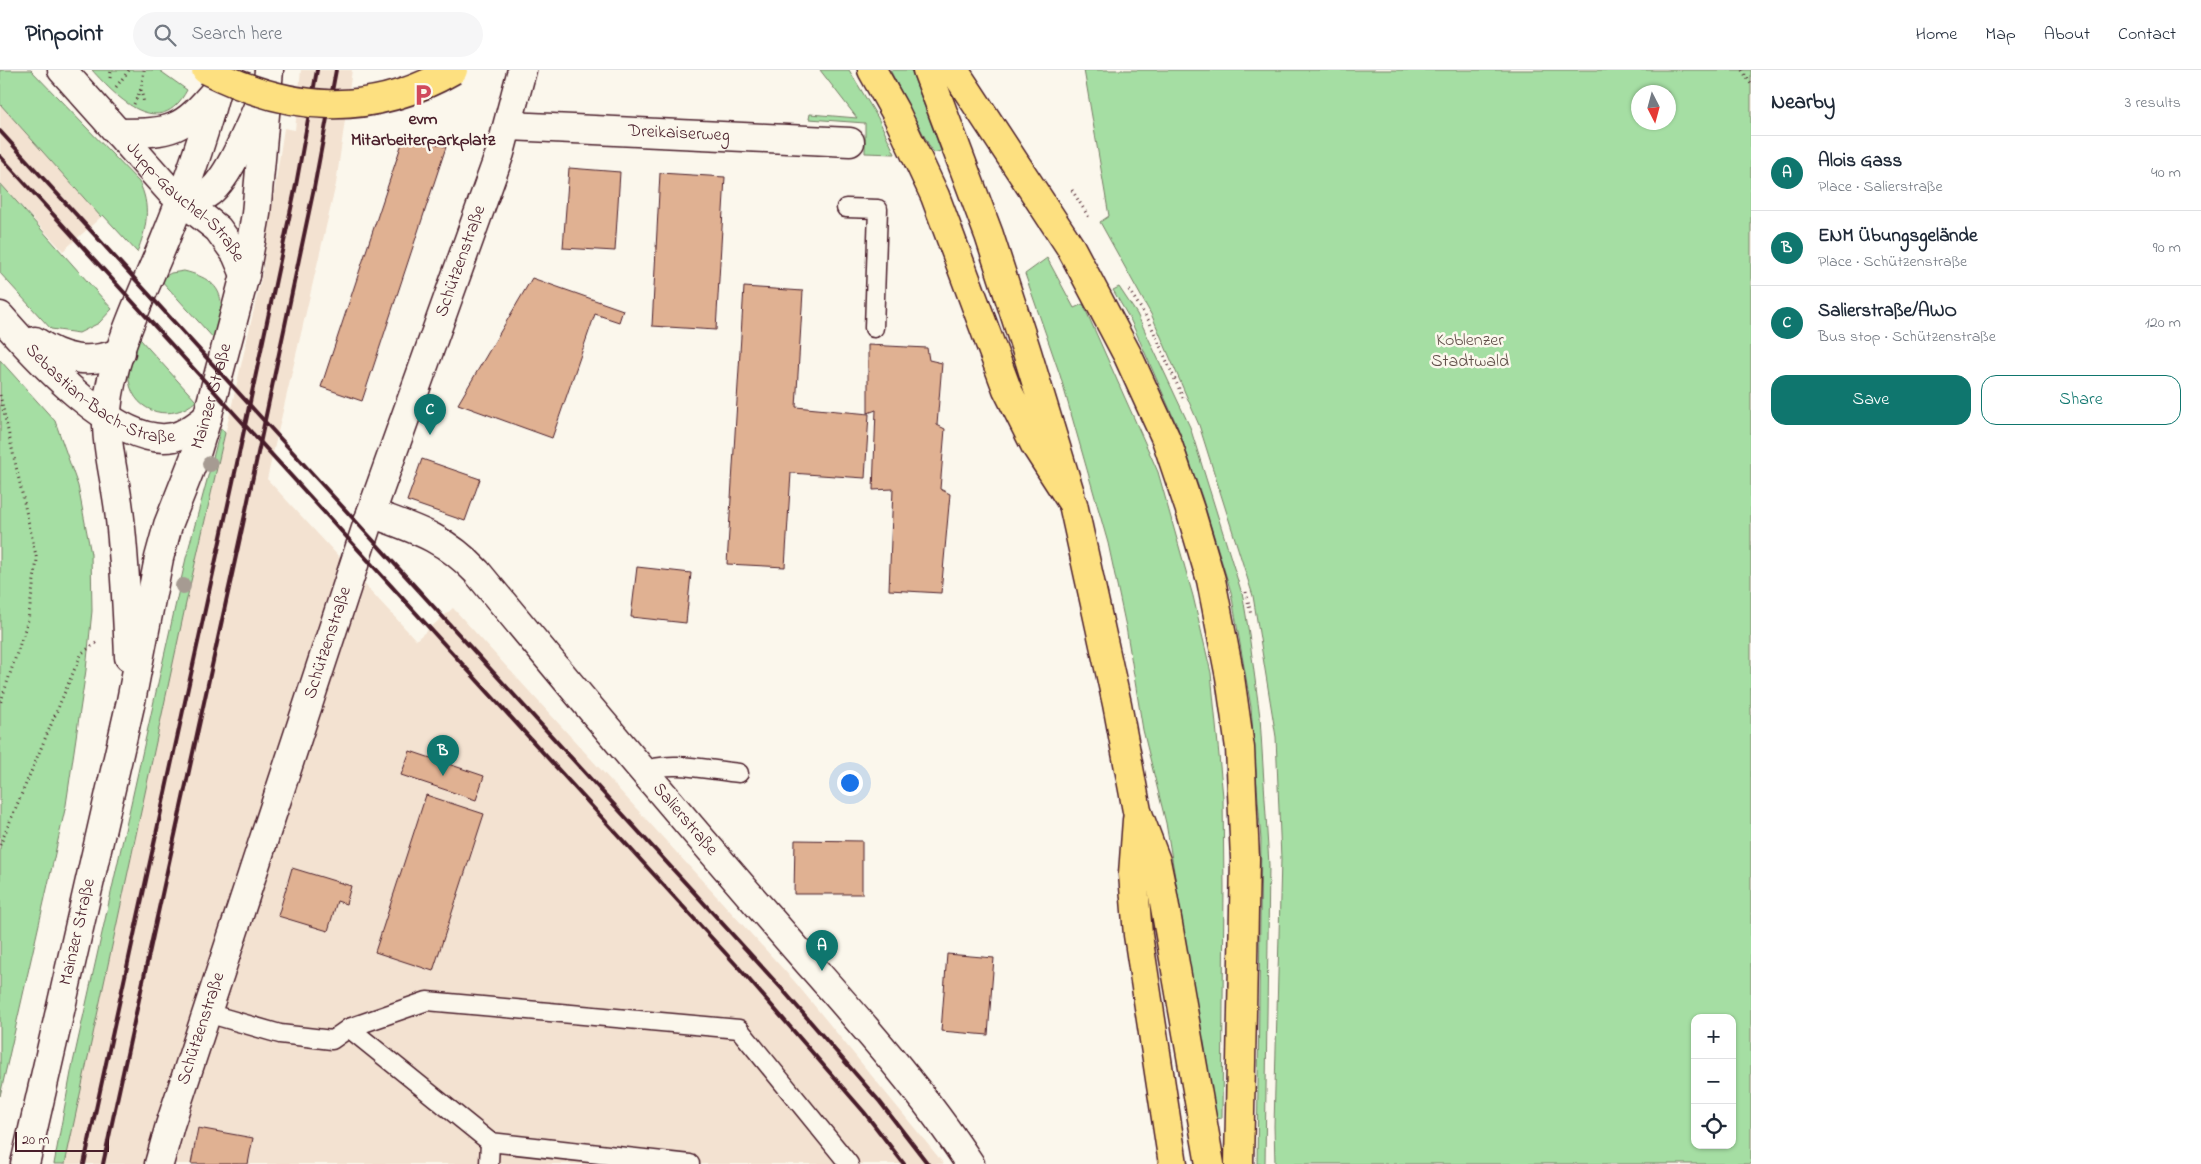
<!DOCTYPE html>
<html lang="en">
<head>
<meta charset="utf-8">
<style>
  :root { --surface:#fff; --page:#f6f6f7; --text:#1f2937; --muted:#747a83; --line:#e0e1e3; --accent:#0f766e }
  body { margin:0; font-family:"Indie Flower",sans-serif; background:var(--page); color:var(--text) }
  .controls { position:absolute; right:15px; bottom:15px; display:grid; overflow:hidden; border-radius:10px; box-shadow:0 1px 4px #0004 }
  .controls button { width:45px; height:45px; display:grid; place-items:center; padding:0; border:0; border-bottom:1px solid var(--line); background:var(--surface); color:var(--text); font:25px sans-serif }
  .compass { position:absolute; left:1631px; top:15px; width:45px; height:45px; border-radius:50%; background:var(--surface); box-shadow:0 1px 4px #0004; rotate:174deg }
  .scale { position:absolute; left:15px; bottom:12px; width:94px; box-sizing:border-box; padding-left:5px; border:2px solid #4a1f2b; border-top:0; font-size:14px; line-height:18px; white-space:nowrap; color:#4a1f2b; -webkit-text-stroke:4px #fbf7ec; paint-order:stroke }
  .you { position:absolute; left:849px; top:712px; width:18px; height:18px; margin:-12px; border:4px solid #fff; border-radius:50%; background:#1a73e8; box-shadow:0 0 0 8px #1a73e833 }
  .badge { display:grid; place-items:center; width:32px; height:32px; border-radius:50%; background:var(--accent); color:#fff; font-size:16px; font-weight:700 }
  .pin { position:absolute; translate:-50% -41px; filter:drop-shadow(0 1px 2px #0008) }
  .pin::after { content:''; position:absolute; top:26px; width:18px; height:15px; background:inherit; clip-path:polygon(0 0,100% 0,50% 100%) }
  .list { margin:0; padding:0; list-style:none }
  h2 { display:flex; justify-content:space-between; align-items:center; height:65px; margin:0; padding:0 20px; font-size:21px }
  h2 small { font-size:16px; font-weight:400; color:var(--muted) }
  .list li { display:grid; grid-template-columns:32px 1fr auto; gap:15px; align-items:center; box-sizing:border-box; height:75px; padding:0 20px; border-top:1px solid var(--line) }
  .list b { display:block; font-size:19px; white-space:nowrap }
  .list p { margin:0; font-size:16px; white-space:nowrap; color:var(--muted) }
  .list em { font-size:16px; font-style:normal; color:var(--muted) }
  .actions { display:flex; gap:10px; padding:15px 20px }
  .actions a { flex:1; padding:11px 0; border:1px solid var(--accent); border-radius:15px; text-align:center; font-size:18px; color:var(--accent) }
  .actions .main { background:var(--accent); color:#fff }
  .icon { flex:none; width:28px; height:28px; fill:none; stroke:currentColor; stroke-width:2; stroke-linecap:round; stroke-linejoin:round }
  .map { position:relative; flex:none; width:1751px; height:1094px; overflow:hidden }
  header { display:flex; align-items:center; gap:30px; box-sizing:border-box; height:70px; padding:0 25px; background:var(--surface); border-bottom:1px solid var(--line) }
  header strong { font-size:24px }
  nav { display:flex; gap:28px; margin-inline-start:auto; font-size:18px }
  .search { width:350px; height:45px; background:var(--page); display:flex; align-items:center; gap:12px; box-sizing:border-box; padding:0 18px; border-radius:28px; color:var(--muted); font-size:19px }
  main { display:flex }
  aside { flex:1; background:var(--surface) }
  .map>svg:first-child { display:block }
  .built { fill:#f3e2d1 }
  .green { fill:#a5dea3; stroke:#787e67; fill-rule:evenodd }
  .building { fill:#e0b192; stroke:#4a1f2b }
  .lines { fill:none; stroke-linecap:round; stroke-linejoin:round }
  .service-casing { stroke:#4a1f2b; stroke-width:21 }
  .minor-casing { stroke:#4a1f2b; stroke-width:31 }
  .tertiary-casing { stroke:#4a1f2b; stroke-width:31 }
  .primary-casing { stroke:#4a1f2b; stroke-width:31 }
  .trunk-casing { stroke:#4a1f2b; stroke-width:31 }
  .path { stroke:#4a1f2b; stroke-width:3; stroke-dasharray:1 4; stroke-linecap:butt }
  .service { stroke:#fbf7ec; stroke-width:18 }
  .minor { stroke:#fbf7ec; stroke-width:28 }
  .tertiary { stroke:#fbf7ec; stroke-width:28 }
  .primary { stroke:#fde080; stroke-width:28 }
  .trunk { stroke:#fde080; stroke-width:28 }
  .rail { stroke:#4a1f2b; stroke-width:4 }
  .trunk-bridge-casing { stroke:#4a1f2b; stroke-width:31; stroke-linecap:butt }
  .trunk-bridge { stroke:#fde080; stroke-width:28 }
  .tree { fill:#a69b92 }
  .labels { text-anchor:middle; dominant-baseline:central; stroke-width:5; stroke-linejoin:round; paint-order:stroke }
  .poi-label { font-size:18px; font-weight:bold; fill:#4a1f2b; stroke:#fbf7ec }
  .street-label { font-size:18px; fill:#4a1f2b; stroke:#fbf7ec }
  .park-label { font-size:18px; fill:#614f49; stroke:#fbf7ec }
</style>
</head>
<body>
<header>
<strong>Pinpoint</strong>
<div class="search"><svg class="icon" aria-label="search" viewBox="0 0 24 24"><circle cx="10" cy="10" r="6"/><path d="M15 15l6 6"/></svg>Search here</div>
<nav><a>Home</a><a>Map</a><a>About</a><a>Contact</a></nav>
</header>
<main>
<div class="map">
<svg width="1751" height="1094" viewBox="0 0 1751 1094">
  <rect width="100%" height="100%" fill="#fbf7ec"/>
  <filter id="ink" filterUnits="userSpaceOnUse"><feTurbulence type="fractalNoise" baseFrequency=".02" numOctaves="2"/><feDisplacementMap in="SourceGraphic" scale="10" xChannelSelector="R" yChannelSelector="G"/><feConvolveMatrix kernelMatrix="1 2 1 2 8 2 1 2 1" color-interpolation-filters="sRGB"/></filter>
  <g filter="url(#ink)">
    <g class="built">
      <polygon points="301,0 352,0 336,114 267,409 416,570 453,538 795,912 944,1094 65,1094 186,533 261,209 284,58 295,60"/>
      <polygon points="0,34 101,147 63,181 0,113"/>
    </g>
    <g class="green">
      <path d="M 0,0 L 31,0 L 139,112 C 151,135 147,159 137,182 L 103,145 L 101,147 L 0,34 Z"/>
      <path d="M 92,0 L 159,0 L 187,20 C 160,71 118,29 92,0 Z"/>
      <polygon points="820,0 849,0 878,48 895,84 865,83 865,53 809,49 810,44 857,48"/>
      <polygon points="890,0 911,0 941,81 933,83"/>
      <path d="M 1084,0 L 1751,0 L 1751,1094 L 1275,1094 L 1274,1056 L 1281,789 L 1276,667 L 1253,526 L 1199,355 L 1152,246 L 1100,152 L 1109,146 ZM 1638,22 L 1668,22 L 1668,52 L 1638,52 ZM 1695,948 L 1732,948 L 1732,1075 L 1695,1075 Z"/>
      <polygon points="0,113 112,239 99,253 79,263 51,259 0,203"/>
      <polygon points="1047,188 1074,238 1083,234 1158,402 1193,526 1211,603 1223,727 1224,817 1222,1048 1215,1049 1166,753 1143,660 1126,557 1108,473 1060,305 1025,204"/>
      <path d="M 184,201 C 229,212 224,234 216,271 L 160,209 L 171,203 Z"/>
      <polygon points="1119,217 1137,244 1190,357 1243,527 1249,564 1260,647 1269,795 1265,1094 1257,1094 1261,770 1251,637 1231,522 1202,427 1178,358 1131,251 1113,220"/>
      <path d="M 140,269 L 196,331 C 173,352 135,345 129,311 C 127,297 135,282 140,269 Z"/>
      <polygon points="0,290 55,351 78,416 91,484 92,541 86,600 66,735 0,1026"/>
      <polygon points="221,358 225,363 186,533 65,1094 54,1094 72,997 186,488"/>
    </g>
    <g class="building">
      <polygon points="405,64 446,77 362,331 321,317"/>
      <polygon points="569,98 620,102 615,181 563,178"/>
      <polygon points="660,103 725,107 716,260 652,256"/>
      <polygon points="532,208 623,240 619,252 595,244 552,368 458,334"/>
      <polygon points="744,217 803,221 796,337 869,344 865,408 791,403 785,497 727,494"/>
      <polygon points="868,275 927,278 929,290 942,293 937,355 945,359 940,419 950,424 941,523 889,520 893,419 873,420 876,340 868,343"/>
      <polygon points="422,389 480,409 465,451 407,431"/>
      <polygon points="637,497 691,503 686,553 631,547"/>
      <polygon points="410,681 484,706 476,730 401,705"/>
      <polygon points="426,725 484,744 433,901 375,882"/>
      <polygon points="795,770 862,771 862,824 794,824"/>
      <polygon points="292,798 351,816 346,834 337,831 328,861 278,846"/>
      <polygon points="947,884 994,888 988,965 941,961"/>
      <polygon points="198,1058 253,1068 248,1094 191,1094"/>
    </g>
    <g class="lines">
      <defs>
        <g id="service">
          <polyline points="846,138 878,139 874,258"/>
          <path d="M 644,702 C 667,689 713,701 739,703"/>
          <polyline points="207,943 280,964 332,970 349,958 427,931 739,959 849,1094"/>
          <polyline points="349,958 490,1072 690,1094"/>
          <polyline points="489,1094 490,1072"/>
        </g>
        <g id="minor">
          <path id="s1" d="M 62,0 L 170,121 L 218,159 L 236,184 L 245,205"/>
          <path id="s2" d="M 509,56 L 850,72"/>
          <path d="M 118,63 C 172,63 182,61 217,19"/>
          <path d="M 181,130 C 190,129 199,129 207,124 C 231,109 254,43 267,17"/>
          <path id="s3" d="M 0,246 C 34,285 118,379 174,367 C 187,364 197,355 207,348"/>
          <path d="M 35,271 C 63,290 89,295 121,282"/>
          <path id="s4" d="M 371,443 C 415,459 444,467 477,502 C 574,620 672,736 772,851 C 840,930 913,1007 970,1094"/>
          <path id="s5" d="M 159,1094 L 170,1055 L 371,443 L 500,83 L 522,0"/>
        </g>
        <g id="tertiary">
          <path d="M 129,587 C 127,538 125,489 119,440 C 114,400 102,364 109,324 C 117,275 145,218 164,172 C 187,116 207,59 221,0"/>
          <path id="s6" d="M 25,1094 L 131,631 L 159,488 L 168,455 L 196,384 L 207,348 L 245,205 L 256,144 L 269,0"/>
        </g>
        <polyline id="primary" points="927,0 989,165 1026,279 1070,423"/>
        <g id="trunk">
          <polyline points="872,0 896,43 935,126 1007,319 1035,375 1073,434 1117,634 1137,741 1156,791 1162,820 1210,1094"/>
          <polyline points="954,0 1071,178 1128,286 1166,369 1191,443 1211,510 1230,607 1240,678 1245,789 1239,1094"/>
          <polyline points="1137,750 1133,804 1138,865 1173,1094"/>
        </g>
      </defs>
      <use href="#service" class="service-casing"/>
      <use href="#minor" class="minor-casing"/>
      <use href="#tertiary" class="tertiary-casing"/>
      <use href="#primary" class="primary-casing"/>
      <use href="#trunk" class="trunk-casing"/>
      <g class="path">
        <polyline points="1742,0 1751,14"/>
        <polyline points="110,8 111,0"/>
        <polyline points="116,17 129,0"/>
        <polyline points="141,20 144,33"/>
        <polyline points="134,34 141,19 144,0"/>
        <polyline points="1072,120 1090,149"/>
        <polyline points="1129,220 1149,251 1184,330"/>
        <polyline points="0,325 37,490 28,550 0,634"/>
        <polyline points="1246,522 1251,545"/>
        <polyline points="0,775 75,598 82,583 99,571"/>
      </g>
      <use href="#service" class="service"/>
      <use href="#minor" class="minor"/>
      <use href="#tertiary" class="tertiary"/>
      <use href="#primary" class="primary"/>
      <use href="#trunk" class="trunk"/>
      <g class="rail">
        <polyline points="0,61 782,919 880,1032 928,1094"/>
        <polyline points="0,86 739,898 864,1042 904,1094"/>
        <polyline points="84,1094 236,398 296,115 317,0"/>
        <polyline points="103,1094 243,454 314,118 336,0"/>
      </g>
      <defs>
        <path id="trunk-bridge" d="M 206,0 C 290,42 369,49 453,0"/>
      </defs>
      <use href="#trunk-bridge" class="trunk-bridge-casing"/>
      <use href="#trunk-bridge" class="trunk-bridge"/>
    </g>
    <g class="tree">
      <circle cx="210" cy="394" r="8"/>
      <circle cx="183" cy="516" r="8"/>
    </g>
  </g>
  <defs>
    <symbol id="parking-bare" viewBox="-9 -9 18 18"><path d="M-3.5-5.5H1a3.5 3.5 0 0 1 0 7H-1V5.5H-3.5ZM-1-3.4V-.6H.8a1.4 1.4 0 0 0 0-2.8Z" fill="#d1495b" stroke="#fbf7ec" stroke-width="2.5" paint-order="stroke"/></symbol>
  </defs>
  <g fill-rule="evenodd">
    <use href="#parking-bare" x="407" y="9" width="32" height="32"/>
  </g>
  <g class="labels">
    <g class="poi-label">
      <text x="423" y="50">evm<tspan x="423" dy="21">Mitarbeiterparkplatz</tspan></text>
    </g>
    <g class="street-label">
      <text stroke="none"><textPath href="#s2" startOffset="170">Dreikaiserweg</textPath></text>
      <text stroke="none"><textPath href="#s1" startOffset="181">Jupp-Gauchel-Straße</textPath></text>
      <text stroke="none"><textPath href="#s5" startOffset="952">Schützenstraße</textPath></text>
      <text stroke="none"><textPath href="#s3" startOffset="131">Sebastian-Bach-Straße</textPath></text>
      <text stroke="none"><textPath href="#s6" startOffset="791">Mainzer Straße</textPath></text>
      <text stroke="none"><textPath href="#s5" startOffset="548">Schützenstraße</textPath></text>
      <text stroke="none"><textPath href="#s4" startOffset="446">Salierstraße</textPath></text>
      <text stroke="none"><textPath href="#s6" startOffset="238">Mainzer Straße</textPath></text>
      <text stroke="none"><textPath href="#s5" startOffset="142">Schützenstraße</textPath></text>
    </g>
    <g class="park-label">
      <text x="1470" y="271">Koblenzer<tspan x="1470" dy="21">Stadtwald</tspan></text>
    </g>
  </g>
</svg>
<div class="controls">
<button>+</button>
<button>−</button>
<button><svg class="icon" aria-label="locate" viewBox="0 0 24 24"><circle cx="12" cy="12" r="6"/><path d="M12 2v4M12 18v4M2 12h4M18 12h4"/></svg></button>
</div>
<svg class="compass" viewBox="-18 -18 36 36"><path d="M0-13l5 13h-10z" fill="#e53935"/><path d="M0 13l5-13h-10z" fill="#747a83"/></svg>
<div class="scale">20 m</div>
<div class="you"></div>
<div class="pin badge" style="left:822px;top:901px">A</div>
<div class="pin badge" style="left:443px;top:706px">B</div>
<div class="pin badge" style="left:430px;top:365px">C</div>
</div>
<aside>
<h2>Nearby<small>3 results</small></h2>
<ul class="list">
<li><span class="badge">A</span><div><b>Alois Gass</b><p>Place · Salierstraße</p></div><em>40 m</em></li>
<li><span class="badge">B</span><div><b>ENM Übungsgelände</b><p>Place · Schützenstraße</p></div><em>90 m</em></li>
<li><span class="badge">C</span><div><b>Salierstraße/AWO</b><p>Bus stop · Schützenstraße</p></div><em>120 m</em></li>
</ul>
<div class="actions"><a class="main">Save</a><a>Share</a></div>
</aside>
</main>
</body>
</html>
